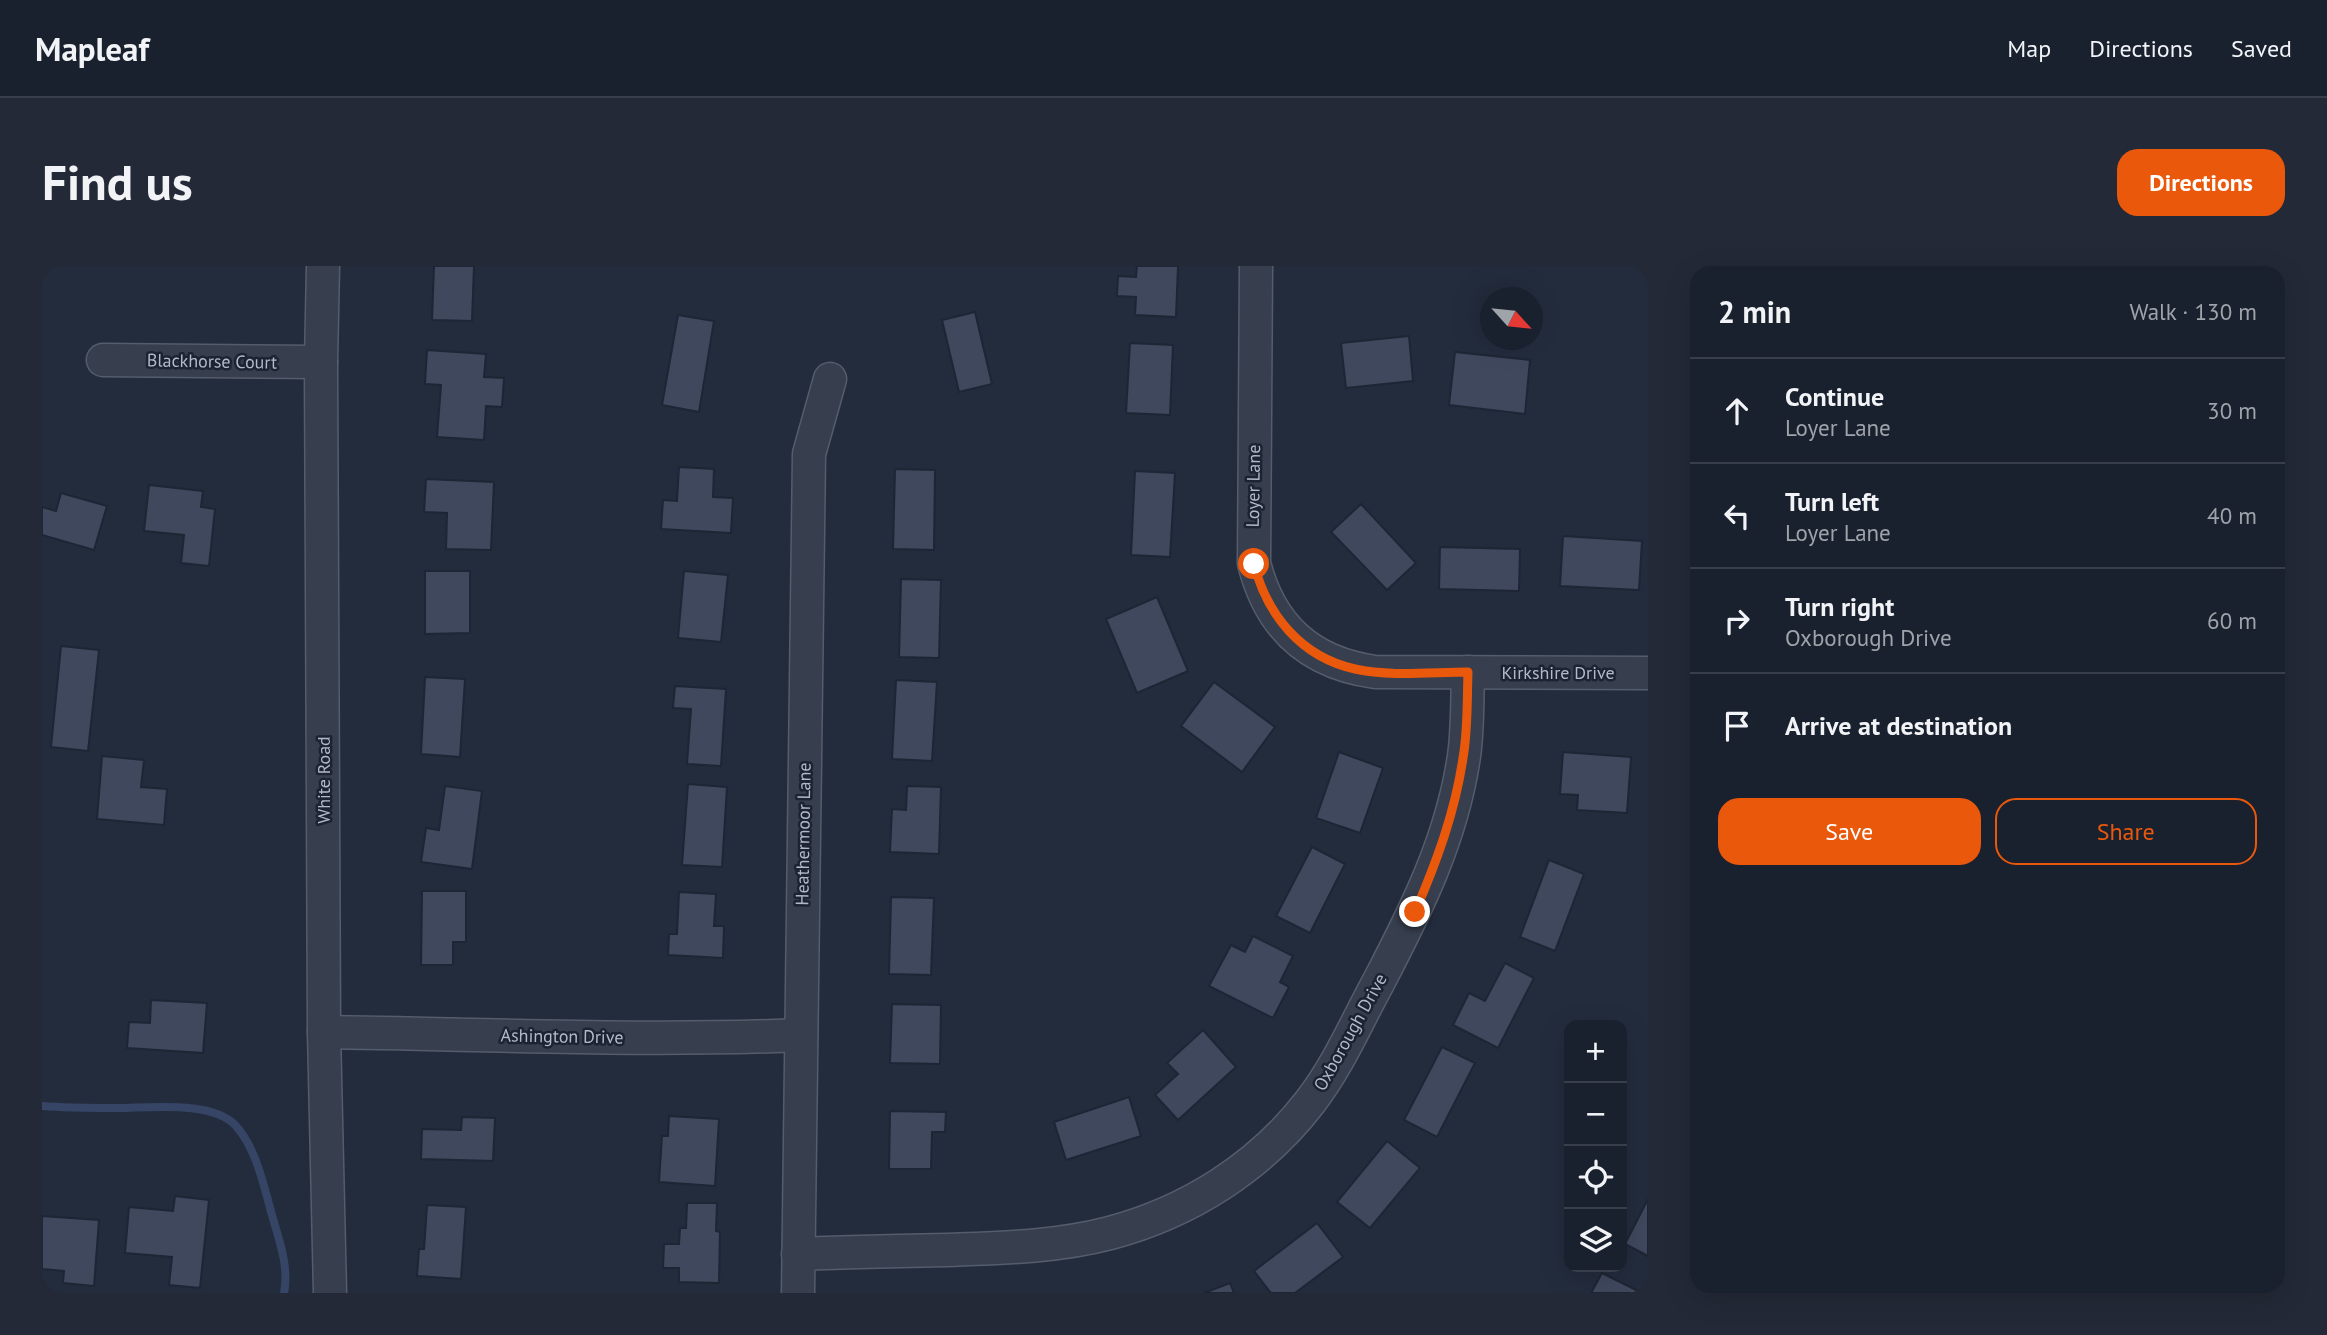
<!DOCTYPE html>
<html lang="en">
<head>
<meta charset="utf-8">
<style>
  :root { --surface:#1a212e; --page:#232936; --text:#f1f3f6; --muted:#9fa3aa; --line:#383e4a; --accent:#ea580c }
  body { margin:0; font-family:"PT Sans",sans-serif; background:var(--page); color:var(--text) }
  .controls { position:absolute; right:21px; bottom:21px; display:grid; overflow:hidden; border-radius:14px; box-shadow:0 7px 28px #0002 }
  .controls button { width:63px; height:63px; display:grid; place-items:center; padding:0; border:0; border-bottom:2px solid var(--line); background:var(--surface); color:var(--text); font:35px sans-serif }
  .compass { position:absolute; left:1438px; top:21px; width:63px; height:63px; border-radius:50%; background:var(--surface); box-shadow:0 7px 28px #0002; rotate:117deg }
  .stop { position:absolute; width:21px; height:21px; margin:-16px; border:5px solid #ea580c; border-radius:50%; background:#fff }
  .stop.end { background:#ea580c; border-color:#fff; box-shadow:0 2px 7px #0008 }
  .list { margin:0; padding:0; list-style:none }
  h2 { display:flex; justify-content:space-between; align-items:center; height:91px; margin:0; padding:0 28px; font-size:30px }
  h2 small { font-size:23px; font-weight:400; color:var(--muted) }
  .list li { display:grid; grid-template-columns:46px 1fr auto; gap:21px; align-items:center; box-sizing:border-box; height:105px; padding:0 28px; border-top:2px solid var(--line) }
  .list b { display:block; font-size:26px; white-space:nowrap }
  .list p { margin:0; font-size:23px; white-space:nowrap; color:var(--muted) }
  .list em { font-size:23px; font-style:normal; color:var(--muted) }
  .actions { display:flex; gap:14px; padding:21px 28px }
  .actions a { flex:1; padding:16px 0; border:2px solid var(--accent); border-radius:21px; text-align:center; font-size:24px; color:var(--accent) }
  .actions .main { background:var(--accent); color:#fff }
  .icon { flex:none; width:38px; height:38px; fill:none; stroke:currentColor; stroke-width:2; stroke-linecap:round; stroke-linejoin:round }
  .map { position:relative; flex:none; width:1606px; height:1027px; overflow:hidden; border-radius:21px }
  header { display:flex; align-items:center; gap:42px; box-sizing:border-box; height:98px; padding:0 35px; background:var(--surface); border-bottom:2px solid var(--line) }
  header strong { font-size:33px }
  nav { display:flex; gap:38px; margin-inline-start:auto; font-size:24px }
  .intro { display:flex; align-items:center; justify-content:space-between; box-sizing:border-box; height:168px; padding:0 42px }
  h1 { margin:0; font-size:49px }
  .button { padding:18px 32px; border-radius:21px; background:var(--accent); color:#fff; font-size:24px; font-weight:700 }
  main { display:flex; gap:42px; padding:0 42px }
  aside { flex:1; background:var(--surface); border-radius:21px; box-shadow:0 7px 28px #0002 }
  .map>svg:first-child { display:block }
  .lines { fill:none; stroke-linecap:round; stroke-linejoin:round }
  .stream { stroke:#364565; stroke-width:8 }
  .building { fill:#3f485d; stroke:#1e2534; stroke-width:2 }
  .minor-casing { stroke:#555c6b; stroke-width:35 }
  .minor { stroke:#373e4d; stroke-width:32 }
  .route { stroke:#ea580c; stroke-width:9 }
  .labels { text-anchor:middle; dominant-baseline:central; stroke-width:5; stroke-linejoin:round; paint-order:stroke }
  .street-label { font-size:18px; fill:#b2b9c9; stroke:#1c2332 }
</style>
</head>
<body>
<header>
<strong>Mapleaf</strong>
<nav><a>Map</a><a>Directions</a><a>Saved</a></nav>
</header>
<div class="intro"><h1>Find us</h1><a class="button">Directions</a></div>
<main>
<div class="map">
<svg width="1606" height="1027" viewBox="0 0 1606 1027">
  <rect width="100%" height="100%" fill="#232c3d"/>
  <g class="lines">
    <path class="stream" d="M 0,840 C 25,842 50,842 75,842 C 107,842 171,834 194,860 C 212,880 220,912 227,938 C 234,967 248,997 242,1027"/>
  </g>
  <g class="building">
    <polygon points="392,0 432,0 430,55 390,54"/>
    <polygon points="1095,0 1136,0 1134,51 1093,49 1094,31 1075,30 1076,10 1094,11"/>
    <polygon points="933,46 950,118 917,126 900,54"/>
    <polygon points="636,49 672,55 657,146 620,139"/>
    <polygon points="1367,70 1371,115 1304,122 1299,77"/>
    <polygon points="1088,77 1131,79 1128,149 1084,147"/>
    <polygon points="385,84 444,88 442,111 462,112 460,141 444,140 442,174 395,171 399,119 383,118"/>
    <polygon points="1413,86 1488,94 1483,148 1407,139"/>
    <polygon points="637,201 672,203 671,231 691,232 689,267 619,263 621,234 635,235"/>
    <polygon points="853,203 893,204 892,284 851,283"/>
    <polygon points="1093,205 1133,207 1128,291 1089,289"/>
    <polygon points="384,213 452,216 449,284 404,283 405,247 382,246"/>
    <polygon points="107,219 161,225 159,241 173,243 167,300 139,297 142,269 102,265"/>
    <polygon points="19,227 65,240 52,284 0,269 0,241 14,245"/>
    <polygon points="1319,238 1374,297 1345,324 1289,266"/>
    <polygon points="1521,270 1600,275 1597,324 1518,320"/>
    <polygon points="1398,281 1478,283 1477,325 1397,323"/>
    <polygon points="383,305 428,305 428,367 383,368"/>
    <polygon points="642,305 686,309 679,376 636,372"/>
    <polygon points="859,313 899,314 897,392 857,391"/>
    <polygon points="1115,331 1146,405 1095,427 1064,353"/>
    <polygon points="19,380 57,384 46,485 9,481"/>
    <polygon points="383,411 423,413 418,491 379,488"/>
    <polygon points="854,414 895,416 890,495 850,493"/>
    <polygon points="1172,416 1233,461 1200,506 1139,460"/>
    <polygon points="633,420 684,423 679,500 645,498 649,443 631,442"/>
    <polygon points="1297,486 1341,502 1318,567 1274,552"/>
    <polygon points="1521,486 1589,491 1585,547 1535,544 1536,529 1518,528"/>
    <polygon points="60,490 102,494 99,521 125,523 122,559 55,553"/>
    <polygon points="646,518 685,521 680,601 640,599"/>
    <polygon points="403,520 440,525 430,603 379,596 384,562 397,564"/>
    <polygon points="865,520 899,521 897,588 848,586 850,543 864,544"/>
    <polygon points="1270,581 1303,598 1268,667 1234,650"/>
    <polygon points="1507,594 1542,608 1513,685 1478,671"/>
    <polygon points="380,625 424,625 424,676 411,676 411,699 379,699"/>
    <polygon points="637,626 674,628 672,660 682,660 681,692 626,689 627,668 635,668"/>
    <polygon points="849,631 892,632 889,709 847,708"/>
    <polygon points="1211,670 1251,690 1238,716 1247,721 1231,752 1167,720 1189,679 1203,686"/>
    <polygon points="1463,697 1492,712 1456,782 1411,759 1427,727 1443,735"/>
    <polygon points="109,734 165,737 161,787 85,782 87,756 108,757"/>
    <polygon points="850,738 899,739 898,798 848,797"/>
    <polygon points="1161,764 1194,801 1136,854 1113,829 1136,808 1125,797"/>
    <polygon points="1400,781 1433,797 1395,871 1362,854"/>
    <polygon points="1087,831 1099,870 1024,894 1012,856"/>
    <polygon points="848,845 904,846 903,866 890,866 889,903 847,903"/>
    <polygon points="627,850 677,853 673,920 617,916 620,870 626,870"/>
    <polygon points="420,851 453,852 451,895 379,893 380,863 419,864"/>
    <polygon points="1345,875 1378,902 1328,962 1295,936"/>
    <polygon points="133,930 167,934 158,1022 127,1019 130,991 83,987 87,941 131,945"/>
    <polygon points="1606,933 1606,990 1583,978"/>
    <polygon points="645,937 675,937 674,965 678,966 677,1017 637,1016 637,1002 621,1002 622,978 637,978 638,962 644,962"/>
    <polygon points="385,939 424,941 419,1013 375,1010 377,983 382,983"/>
    <polygon points="0,950 57,954 52,1020 21,1017 22,1005 0,1003"/>
    <polygon points="1275,957 1301,991 1253,1027 1229,1027 1212,1005"/>
    <polygon points="1560,1007 1600,1027 1549,1027"/>
    <polygon points="1188,1017 1192,1027 1162,1027"/>
  </g>
  <g class="lines">
    <defs>
      <g id="minor">
        <polyline points="281,0 279,96 282,766 288,1027"/>
        <path d="M 1214,0 L 1212,297 C 1228,361 1268,397 1333,406 L 1606,407"/>
        <polyline points="61,94 279,96"/>
        <path d="M 282,766 C 441,768 600,776 759,769"/>
        <path d="M 756,988 C 806,986 855,985 904,984 C 958,982 1015,981 1068,967 C 1147,946 1218,901 1268,836 C 1296,800 1314,757 1336,717 C 1374,644 1410,573 1422,490 C 1426,462 1425,434 1426,406"/>
        <polyline points="756,1027 767,188 788,113"/>
      </g>
    </defs>
    <use href="#minor" class="minor-casing"/>
    <use href="#minor" class="minor"/>
  </g>
  <g class="lines">
    <path class="route" d="M 1212,298 C 1225,349 1259,391 1313,403 C 1349,411 1390,406 1426,406 C 1425,434 1426,464 1421,492 C 1413,546 1395,595 1373,646"/>
  </g>
  <g class="labels">
    <g class="street-label">
      <text transform="translate(170 95) rotate(1)">Blackhorse Court</text>
      <text transform="translate(1211 220) rotate(-89)">Loyer Lane</text>
      <text x="1516" y="406">Kirkshire Drive</text>
      <text transform="translate(281 514) rotate(-90)">White Road</text>
      <text transform="translate(761 568) rotate(-89)">Heathermoor Lane</text>
      <text transform="translate(1308 766) rotate(-61)">Oxborough Drive</text>
      <text transform="translate(520 770) rotate(1)">Ashington Drive</text>
    </g>
  </g>
</svg>
<div class="controls">
<button>+</button>
<button>−</button>
<button><svg class="icon" aria-label="locate" viewBox="0 0 24 24"><circle cx="12" cy="12" r="6"/><path d="M12 2v4M12 18v4M2 12h4M18 12h4"/></svg></button>
<button><svg class="icon" aria-label="layers" viewBox="0 0 24 24"><path d="M12 4l9 5-9 5-9-5zM3 14l9 5 9-5"/></svg></button>
</div>
<svg class="compass" viewBox="-18 -18 36 36"><path d="M0-13l5 13h-10z" fill="#e53935"/><path d="M0 13l5-13h-10z" fill="#9fa3aa"/></svg>
<div class="stop" style="left:1212px;top:298px"></div>
<div class="stop end" style="left:1373px;top:646px"></div>
</div>
<aside>
<h2>2 min<small>Walk · 130 m</small></h2>
<ul class="list">
<li><svg class="icon" aria-label="ahead" viewBox="0 0 24 24"><path d="M12 20V5M6 11l6-6 6 6"/></svg><div><b>Continue</b><p>Loyer Lane</p></div><em>30 m</em></li>
<li><svg class="icon" aria-label="left" viewBox="0 0 24 24"><path d="M17 20v-9H6M10 6l-5 5 5 5"/></svg><div><b>Turn left</b><p>Loyer Lane</p></div><em>40 m</em></li>
<li><svg class="icon" aria-label="right" viewBox="0 0 24 24"><path d="M7 20v-9h11M14 6l5 5-5 5"/></svg><div><b>Turn right</b><p>Oxborough Drive</p></div><em>60 m</em></li>
<li><svg class="icon" aria-label="arrive" viewBox="0 0 24 24"><path d="M6 21V4h12l-3 4 3 4H6"/></svg><div><b>Arrive at destination</b></div></li>
</ul>
<div class="actions"><a class="main">Save</a><a>Share</a></div>
</aside>
</main>
</body>
</html>
